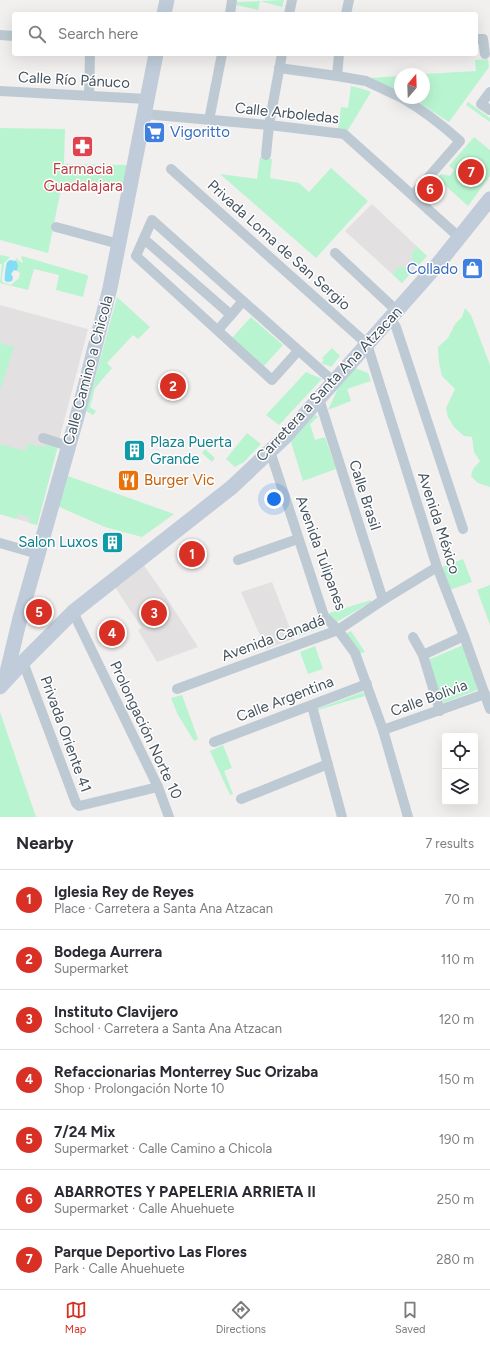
<!DOCTYPE html>
<html lang="en">
<head>
<meta charset="utf-8">
<style>
  :root { --surface:#fff; --page:#f2f2f3; --text:#2b2b33; --muted:#7c7c81; --line:#e1e1e2; --accent:#d93025 }
  body { margin:0; font-family:Figtree,sans-serif; background:var(--page); color:var(--text) }
  .controls { position:absolute; right:12px; bottom:12px; display:grid; overflow:hidden; border-radius:4px; box-shadow:0 4px 16px #0002 }
  .controls button { width:36px; height:36px; display:grid; place-items:center; padding:0; border:0; border-bottom:1px solid var(--line); background:var(--surface); color:var(--text); font:20px sans-serif }
  .compass { position:absolute; left:394px; top:68px; width:36px; height:36px; border-radius:50%; background:var(--surface); box-shadow:0 4px 16px #0002; rotate:19deg }
  .you { position:absolute; left:274px; top:499px; width:14px; height:14px; margin:-10px; border:3px solid #fff; border-radius:50%; background:#1a73e8; box-shadow:0 0 0 6px #1a73e833 }
  .badge { display:grid; place-items:center; width:26px; height:26px; border-radius:50%; background:var(--accent); color:#fff; font-size:13px; font-weight:700 }
  .pin { position:absolute; translate:-50% -50%; border:2px solid #fff; box-shadow:0 1px 4px #0006 }
  .list { margin:0; padding:0; list-style:none }
  h2 { display:flex; justify-content:space-between; align-items:center; height:52px; margin:0; padding:0 16px; font-size:17px }
  h2 small { font-size:13px; font-weight:400; color:var(--muted) }
  .list li { display:grid; grid-template-columns:26px 1fr auto; gap:12px; align-items:center; box-sizing:border-box; height:60px; padding:0 16px; border-top:1px solid var(--line) }
  .list b { display:block; font-size:15px; white-space:nowrap }
  .list p { margin:0; font-size:13px; white-space:nowrap; color:var(--muted) }
  .list em { font-size:13px; font-style:normal; color:var(--muted) }
  .icon { flex:none; width:22px; height:22px; fill:none; stroke:currentColor; stroke-width:2; stroke-linecap:round; stroke-linejoin:round }
  .map { position:relative; flex:none; width:490px; height:817px; overflow:hidden }
  .search { position:absolute; background:var(--surface); box-shadow:0 4px 16px #0002; left:12px; right:12px; top:12px; height:44px; display:flex; align-items:center; gap:10px; box-sizing:border-box; padding:0 14px; border-radius:4px; color:var(--muted); font-size:15px }
  .sheet { height:472px; background:var(--surface) }
  nav { display:flex; justify-content:space-around; align-items:center; box-sizing:border-box; height:56px; border-top:1px solid var(--line); background:var(--surface); font-size:11px; color:var(--muted) }
  nav a { display:grid; justify-items:center; gap:2px }
  nav .on { color:var(--accent) }
  .map>svg:first-child { display:block }
  .education { fill:#e3e0e1 }
  .green { fill:#b9f4d0 }
  .water { fill:#82ddf5 }
  .lines { fill:none; stroke-linecap:round; stroke-linejoin:round }
  .street { stroke:#becad3; stroke-width:10 }
  .secondary { stroke:#c0ccda; stroke-width:15 }
  .labels { text-anchor:middle; dominant-baseline:central; stroke-width:3; stroke-linejoin:round; paint-order:stroke }
  .street-label { font-size:15px; fill:#45535f; stroke:#fff }
  .shop-label { font-size:15px; fill:#366cbe; stroke:#fff; text-anchor:start }
  .health-label { font-size:15px; fill:#be3a42; stroke:#fff }
  .culture-label { font-size:15px; fill:#0d838f; stroke:#fff; text-anchor:start }
  .food-label { font-size:15px; fill:#c56008; stroke:#fff; text-anchor:start }
</style>
</head>
<body>
<div class="map">
<svg width="490" height="817" viewBox="0 0 490 817">
  <rect width="100%" height="100%" fill="#f2efef"/>
  <g class="education">
    <polygon points="372,204 427,256 402,283 345,231"/>
    <polygon points="0,305 88,329 37,525 0,514"/>
    <polygon points="143,564 166,597 198,647 157,662 138,630 142,628 115,587"/>
    <polygon points="272,582 294,639 266,649 241,592"/>
  </g>
  <g class="green">
    <polygon points="284,0 282,7 260,1 258,10 236,5 237,2"/>
    <polygon points="488,59 489,67 449,122 412,98 424,98 424,74 476,71 475,60"/>
    <polygon points="400,76 400,92 370,78"/>
    <polygon points="351,86 366,90 371,92 348,130 338,129 341,107 348,108"/>
    <polygon points="468,102 490,118 490,122 466,105"/>
    <polygon points="0,128 65,129 64,164 129,165 127,189 62,184 48,253 0,240"/>
    <polygon points="474,137 490,150 490,176 468,206 437,178 441,174 450,176 454,170 449,166"/>
    <polygon points="260,157 272,159 270,178 299,183 309,192 331,168 368,201 316,258 220,174 257,179"/>
    <polygon points="417,247 427,256 417,266 413,262 412,252"/>
    <path d="M 0,255 L 10,257 L 4,263 C 4,270 1,275 2,282 L 11,285 L 19,278 L 20,273 L 17,271 L 18,265 L 15,261 L 16,258 L 22,263 L 23,262 L 21,258 L 22,256 L 87,275 L 88,277 L 83,297 L 56,290 L 59,275 L 34,269 L 28,290 L 0,283 L 2,264 L 0,264 Z"/>
    <polygon points="398,267 408,268 411,272 402,283 392,274"/>
    <polygon points="117,297 150,327 138,339 133,335 107,363 112,368 95,388 90,407 96,411 93,415 86,411"/>
    <polygon points="465,308 471,315 490,365 490,487 478,483 471,476 473,469 480,461 474,452 472,437 464,436 454,427 448,417 446,408 455,389 442,376 439,363 438,347 448,338 455,324 462,317"/>
    <polygon points="251,317 283,345 264,366 232,338"/>
    <polygon points="0,343 14,347 0,391"/>
    <polygon points="332,348 340,356 331,367 321,363 324,360 322,358"/>
    <polygon points="355,368 368,373 371,381 347,389 351,401 328,410 339,386"/>
    <polygon points="306,372 322,379 279,425 266,415"/>
    <polygon points="313,413 318,417 310,424 315,440 325,437 336,469 303,481 290,439"/>
    <polygon points="247,433 261,444 244,462 235,467 226,459"/>
    <polygon points="0,444 25,451 28,444 42,447 50,444 58,446 37,525 29,523 31,518 18,514 16,519 0,514"/>
    <polygon points="205,449 215,458 212,462 202,453"/>
    <polygon points="65,475 174,514 142,537 105,527 57,506"/>
    <polygon points="463,559 472,582 450,590 442,567"/>
    <polygon points="490,585 490,625 477,590"/>
    <polygon points="371,600 371,602 335,623 326,614"/>
    <polygon points="159,604 163,611 149,618 146,611"/>
    <polygon points="317,620 324,627 298,636 295,628"/>
    <polygon points="351,631 365,652 358,654 343,635"/>
    <polygon points="463,645 480,689 443,703 428,660"/>
    <polygon points="315,646 323,669 308,674 300,652"/>
    <polygon points="363,692 365,696 318,710 317,709"/>
    <polygon points="182,695 198,739 194,741 178,715 171,698"/>
    <polygon points="0,712 36,817 0,817"/>
    <polygon points="223,745 232,768 224,771 233,794 230,795 210,751"/>
  </g>
  <path class="water" d="M 10,260 L 16,261 L 18,265 L 17,271 L 14,270 L 11,274 L 13,277 L 12,281 L 8,282 L 5,281 C 4,277 6,266 7,262 Z"/>
  <g class="lines">
    <g class="street">
      <polyline points="230,14 232,0"/>
      <polyline points="289,14 292,0"/>
      <polyline points="346,14 349,0"/>
      <polyline points="0,35 14,36"/>
      <polyline points="476,39 483,39 485,54"/>
      <polyline points="279,68 337,76 366,81 400,97"/>
      <polyline points="337,76 339,54"/>
      <polyline points="0,91 147,99"/>
      <polyline points="490,92 481,104 490,110"/>
      <polyline points="89,95 90,54"/>
      <path d="M 402,98 C 423,110 442,125 460,141 L 413,195"/>
      <polyline points="144,114 269,125 344,134 460,238"/>
      <polyline points="209,120 222,54"/>
      <polyline points="266,155 269,125 282,54"/>
      <polyline points="171,169 367,344 437,567 464,636 490,709"/>
      <polyline points="56,227 119,244"/>
      <polyline points="144,239 231,315"/>
      <polyline points="335,253 397,311"/>
      <polyline points="390,319 396,327 463,529"/>
      <polyline points="218,330 243,301"/>
      <polyline points="298,351 272,380 136,256 152,220 334,382"/>
      <polyline points="319,399 383,600"/>
      <polyline points="43,438 68,446"/>
      <polyline points="270,451 324,616 338,630 355,653 383,730 408,817"/>
      <polyline points="0,543 38,554"/>
      <polyline points="238,560 298,539"/>
      <polyline points="73,612 158,787 169,817"/>
      <polyline points="413,637 423,655 440,711"/>
      <polyline points="423,655 464,636"/>
      <polyline points="23,662 76,803 79,806 158,787"/>
      <polyline points="177,689 338,630 383,600 437,567"/>
      <polyline points="312,706 342,817"/>
      <polyline points="383,730 485,694"/>
      <polyline points="214,742 367,684"/>
      <polyline points="241,799 328,764"/>
    </g>
    <g class="secondary">
      <polyline points="164,14 167,0"/>
      <polyline points="5,681 20,618 80,406 110,288 156,54"/>
      <polyline points="0,687 23,662 73,612 232,487 285,437 438,264 490,199"/>
    </g>
  </g>
  <defs>
    <symbol id="supermarket-square" viewBox="-11 -11 22 22"><rect x="-9" y="-9" width="18" height="18" rx="4" fill="#3f7fe0" stroke="#fff"/><path d="M-6-5.5h2.5l.6 2H6L4.5 2H-2.5L-4.4-4H-6ZM-1.5 3.2a1.3 1.3 0 1 0 .1 0ZM3 3.2a1.3 1.3 0 1 0 .1 0Z" fill="#fff"/></symbol>
    <symbol id="pharmacy-square" viewBox="-11 -11 22 22"><rect x="-9" y="-9" width="18" height="18" rx="4" fill="#e0444e" stroke="#fff"/><path d="M-2-6h4v4h4v4h-4v4h-4v-4h-4v-4h4Z" fill="#fff"/></symbol>
    <symbol id="shop-square" viewBox="-11 -11 22 22"><rect x="-9" y="-9" width="18" height="18" rx="4" fill="#3f7fe0" stroke="#fff"/><path d="M-5-2.5h2.3a2.7 3.5 0 0 1 5.4 0H5L5.5 6h-11ZM-1.5-2.5h3a1.5 2.3 0 0 0-3 0Z" fill="#fff"/></symbol>
    <symbol id="building-square" viewBox="-11 -11 22 22"><rect x="-9" y="-9" width="18" height="18" rx="4" fill="#0f9aa8" stroke="#fff"/><path d="M-4-6H4V6H1V3H-1V6H-4ZM-2.5-4.3h1.7v1.8h-1.7ZM.8-4.3h1.7v1.8H.8ZM-2.5-1h1.7V.8h-1.7ZM.8-1h1.7V.8H.8Z" fill="#fff"/></symbol>
    <symbol id="restaurant-square" viewBox="-11 -11 22 22"><rect x="-9" y="-9" width="18" height="18" rx="4" fill="#e8710a" stroke="#fff"/><path d="M-5-6h1v4h1v-4h1v4h1v-4h1v5L-1.5 .5V6h-2V.5L-5-1ZM5-6V6H3V1.5H1.5Q1.5-4 5-6Z" fill="#fff"/></symbol>
  </defs>
  <g fill-rule="evenodd">
    <use href="#supermarket-square" x="142" y="120" width="25" height="25"/>
    <use href="#pharmacy-square" x="70" y="134" width="25" height="25"/>
    <use href="#shop-square" x="460" y="256" width="25" height="25"/>
    <use href="#building-square" x="122" y="438" width="25" height="25"/>
    <use href="#restaurant-square" x="116" y="468" width="25" height="25"/>
    <use href="#building-square" x="100" y="530" width="25" height="25"/>
  </g>
  <g class="labels">
    <g class="street-label">
      <text transform="translate(74 80) rotate(3)">Calle Río Pánuco</text>
      <text transform="translate(287 113) rotate(6)">Calle Arboledas</text>
      <text transform="translate(279 245) rotate(42)">Privada Loma de San Sergio</text>
      <text transform="translate(88 370) rotate(-75)">Calle Camino a Chicola</text>
      <text transform="translate(329 384) rotate(-47)">Carretera a Santa Ana Atzacan</text>
      <text transform="translate(365 495) rotate(72)">Calle Brasil</text>
      <text transform="translate(439 523) rotate(72)">Avenida México</text>
      <text transform="translate(321 553) rotate(70)">Avenida Tulipanes</text>
      <text transform="translate(273 638) rotate(-20)">Avenida Canadá</text>
      <text transform="translate(429 698) rotate(-20)">Calle Bolivia</text>
      <text transform="translate(285 699) rotate(-21)">Calle Argentina</text>
      <text transform="translate(146 730) rotate(65)">Prolongación Norte 10</text>
      <text transform="translate(66 734) rotate(70)">Privada Oriente 41</text>
    </g>
    <g class="shop-label">
      <text x="170" y="132">Vigoritto</text>
      <text x="458" y="269" text-anchor="end">Collado</text>
    </g>
    <g class="health-label">
      <text x="83" y="169">Farmacia<tspan x="83" dy="17">Guadalajara</tspan></text>
    </g>
    <g class="culture-label">
      <text x="150" y="442">Plaza Puerta<tspan x="150" dy="17">Grande</tspan></text>
      <text x="98" y="542" text-anchor="end">Salon Luxos</text>
    </g>
    <g class="food-label">
      <text x="144" y="480">Burger Vic</text>
    </g>
  </g>
</svg>
<div class="controls">
<button><svg class="icon" aria-label="locate" viewBox="0 0 24 24"><circle cx="12" cy="12" r="6"/><path d="M12 2v4M12 18v4M2 12h4M18 12h4"/></svg></button>
<button><svg class="icon" aria-label="layers" viewBox="0 0 24 24"><path d="M12 4l9 5-9 5-9-5zM3 14l9 5 9-5"/></svg></button>
</div>
<svg class="compass" viewBox="-18 -18 36 36"><path d="M0-13l5 13h-10z" fill="#e53935"/><path d="M0 13l5-13h-10z" fill="#7c7c81"/></svg>
<div class="you"></div>
<div class="pin badge" style="left:192px;top:554px">1</div>
<div class="pin badge" style="left:173px;top:386px">2</div>
<div class="pin badge" style="left:154px;top:613px">3</div>
<div class="pin badge" style="left:112px;top:633px">4</div>
<div class="pin badge" style="left:39px;top:612px">5</div>
<div class="pin badge" style="left:430px;top:189px">6</div>
<div class="pin badge" style="left:471px;top:172px">7</div>
<div class="search"><svg class="icon" aria-label="search" viewBox="0 0 24 24"><circle cx="10" cy="10" r="6"/><path d="M15 15l6 6"/></svg>Search here</div>
</div>
<section class="sheet">
<h2>Nearby<small>7 results</small></h2>
<ul class="list">
<li><span class="badge">1</span><div><b>Iglesia Rey de Reyes</b><p>Place · Carretera a Santa Ana Atzacan</p></div><em>70 m</em></li>
<li><span class="badge">2</span><div><b>Bodega Aurrera</b><p>Supermarket</p></div><em>110 m</em></li>
<li><span class="badge">3</span><div><b>Instituto Clavijero</b><p>School · Carretera a Santa Ana Atzacan</p></div><em>120 m</em></li>
<li><span class="badge">4</span><div><b>Refaccionarias Monterrey Suc Orizaba</b><p>Shop · Prolongación Norte 10</p></div><em>150 m</em></li>
<li><span class="badge">5</span><div><b>7/24 Mix</b><p>Supermarket · Calle Camino a Chicola</p></div><em>190 m</em></li>
<li><span class="badge">6</span><div><b>ABARROTES Y PAPELERIA ARRIETA II</b><p>Supermarket · Calle Ahuehuete</p></div><em>250 m</em></li>
<li><span class="badge">7</span><div><b>Parque Deportivo Las Flores</b><p>Park · Calle Ahuehuete</p></div><em>280 m</em></li>
</ul>
</section>
<nav>
<a class="on"><svg class="icon" aria-label="map" viewBox="0 0 24 24"><path d="M3 6l6-2 6 2 6-2v14l-6 2-6-2-6 2zM9 4v14M15 6v14"/></svg>Map</a>
<a><svg class="icon" aria-label="directions" viewBox="0 0 24 24"><path d="M12 3l9 9-9 9-9-9zM9 14v-3h6M13 9l2 2-2 2"/></svg>Directions</a>
<a><svg class="icon" aria-label="saved" viewBox="0 0 24 24"><path d="M7 4h10v16l-5-4-5 4z"/></svg>Saved</a>
</nav>
</body>
</html>
